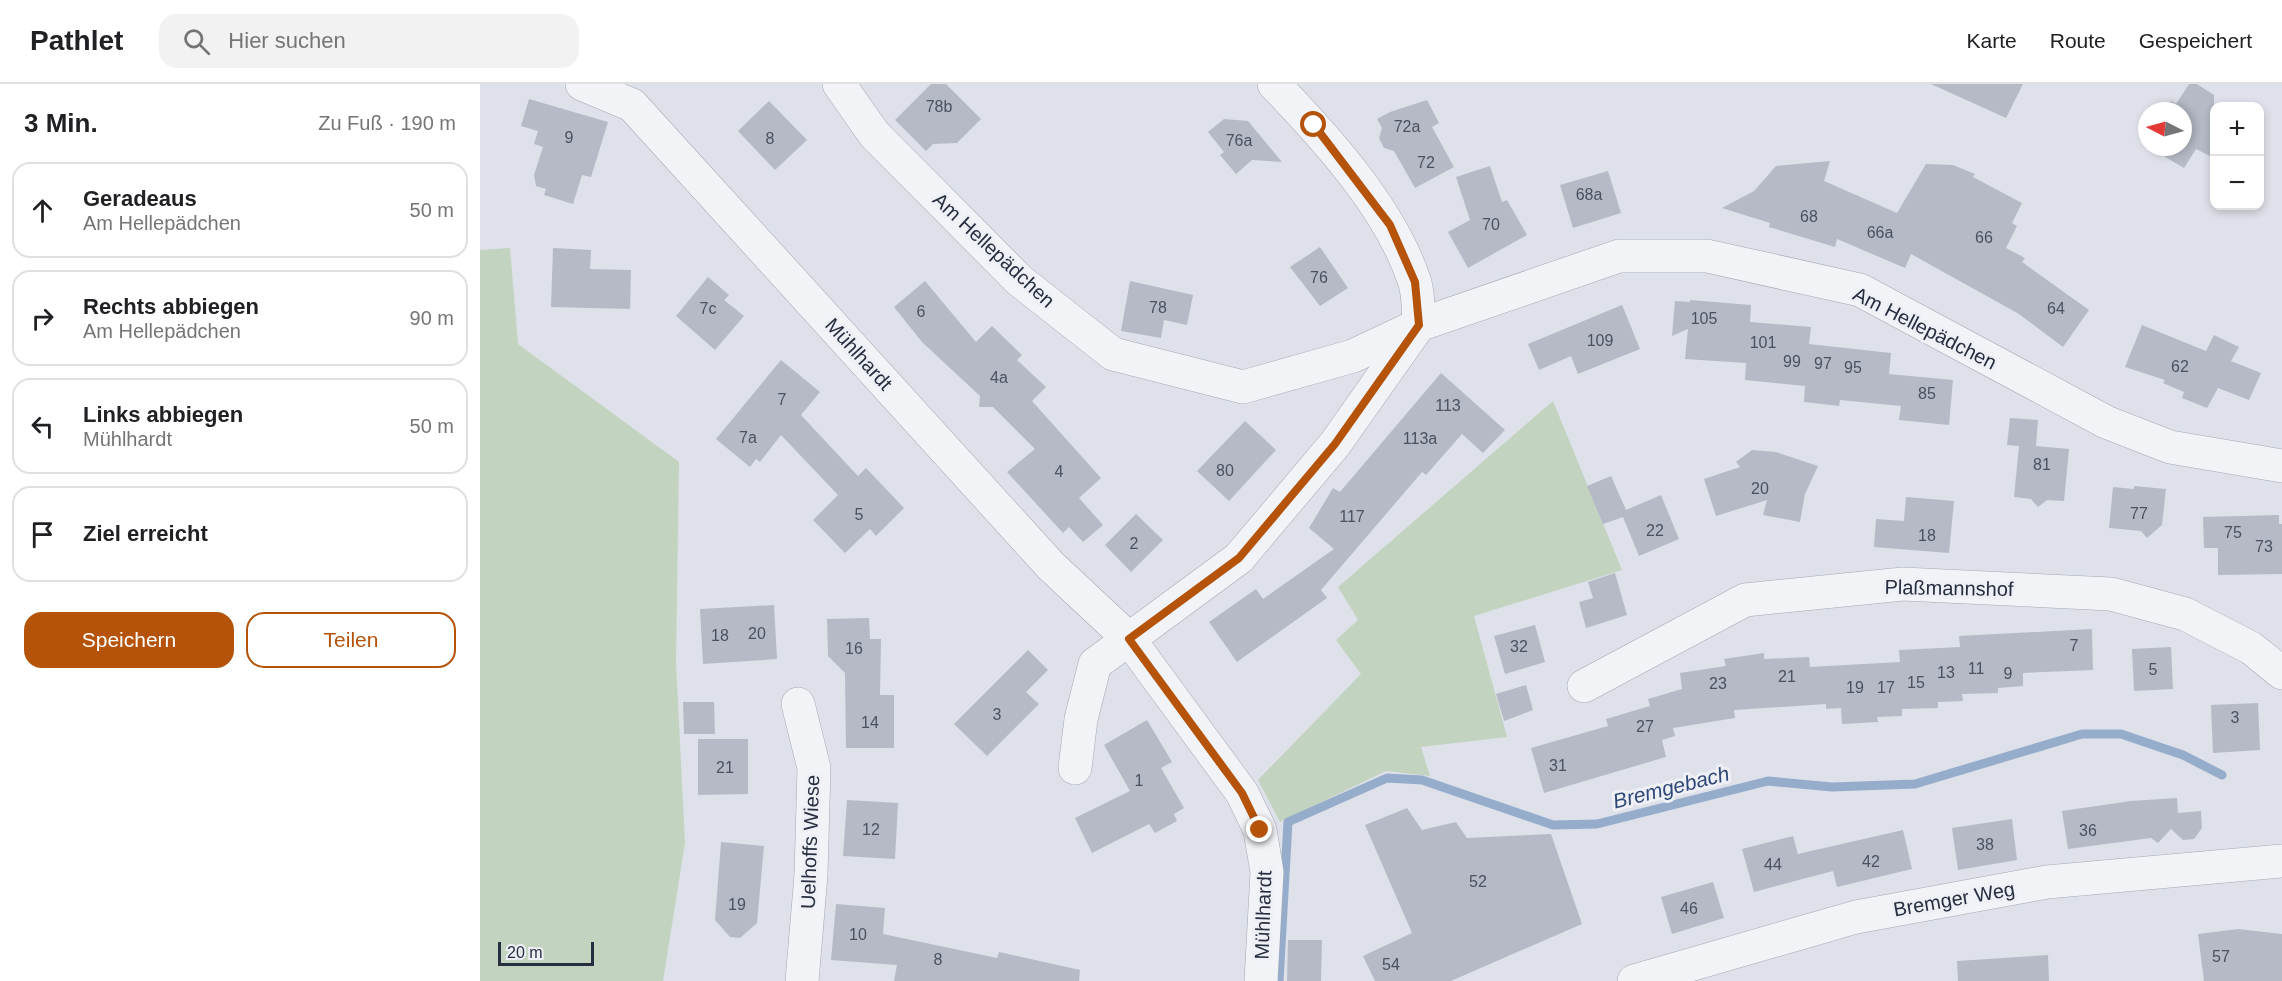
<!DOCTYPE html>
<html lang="de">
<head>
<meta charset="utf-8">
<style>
  :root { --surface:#fff; --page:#f2f2f2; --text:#202124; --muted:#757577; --line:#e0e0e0; --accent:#b45309 }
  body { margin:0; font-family:Helvetica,sans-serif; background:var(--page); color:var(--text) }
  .controls { position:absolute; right:18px; top:18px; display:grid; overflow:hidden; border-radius:12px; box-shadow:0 3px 9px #0003 }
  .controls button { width:54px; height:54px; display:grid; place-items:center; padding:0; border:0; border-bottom:2px solid var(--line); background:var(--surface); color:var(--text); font:30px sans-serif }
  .compass { position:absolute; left:1658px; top:18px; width:54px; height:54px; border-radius:50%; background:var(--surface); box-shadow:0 3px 9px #0003; rotate:276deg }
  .scale { position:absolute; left:18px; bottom:15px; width:96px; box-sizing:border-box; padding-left:6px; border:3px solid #262e40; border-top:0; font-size:16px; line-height:21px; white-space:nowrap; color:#262e40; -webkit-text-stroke:4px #eef0f6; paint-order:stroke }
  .stop { position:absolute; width:18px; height:18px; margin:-14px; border:4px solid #b45309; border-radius:50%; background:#fff }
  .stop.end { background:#b45309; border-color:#fff; box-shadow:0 2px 6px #0008 }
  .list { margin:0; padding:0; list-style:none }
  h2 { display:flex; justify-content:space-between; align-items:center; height:78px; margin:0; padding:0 24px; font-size:26px }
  h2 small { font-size:20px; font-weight:400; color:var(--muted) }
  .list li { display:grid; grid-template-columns:39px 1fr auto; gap:18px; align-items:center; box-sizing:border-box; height:96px; margin:0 12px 12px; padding:0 12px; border:2px solid var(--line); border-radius:18px }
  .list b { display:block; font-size:22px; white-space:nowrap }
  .list p { margin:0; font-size:20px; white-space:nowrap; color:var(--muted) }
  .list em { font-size:20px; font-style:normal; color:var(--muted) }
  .actions { display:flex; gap:12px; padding:18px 24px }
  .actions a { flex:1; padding:14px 0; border:2px solid var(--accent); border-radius:18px; text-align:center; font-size:21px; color:var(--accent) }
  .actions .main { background:var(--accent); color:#fff }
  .icon { flex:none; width:33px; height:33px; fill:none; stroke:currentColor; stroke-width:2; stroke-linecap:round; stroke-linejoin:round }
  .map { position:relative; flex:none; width:1802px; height:897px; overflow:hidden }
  header { display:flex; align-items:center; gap:36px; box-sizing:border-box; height:84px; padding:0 30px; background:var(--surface); border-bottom:2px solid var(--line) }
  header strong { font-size:28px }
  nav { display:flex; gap:33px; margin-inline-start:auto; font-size:21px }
  .search { width:420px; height:54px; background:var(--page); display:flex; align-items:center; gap:15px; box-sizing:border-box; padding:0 21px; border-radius:18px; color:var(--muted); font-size:22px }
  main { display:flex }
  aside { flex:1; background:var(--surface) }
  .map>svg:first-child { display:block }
  .green { fill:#c2d3bf }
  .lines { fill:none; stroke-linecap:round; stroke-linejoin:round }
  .stream { stroke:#96accb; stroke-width:9 }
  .building { fill:#b5bac6 }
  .street-casing { stroke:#a3a8b3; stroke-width:34 }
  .street { stroke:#f1f3f7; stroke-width:33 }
  .route { stroke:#b45309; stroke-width:8 }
  .labels { text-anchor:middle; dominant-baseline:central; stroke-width:6; stroke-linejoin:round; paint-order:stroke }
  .number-label { font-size:16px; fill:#4a5162 }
  .street-label { font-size:20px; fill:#262e40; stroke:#eef0f6 }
  .water-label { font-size:21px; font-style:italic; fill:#2e4977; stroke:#eef0f6 }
</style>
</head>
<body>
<header>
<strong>Pathlet</strong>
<div class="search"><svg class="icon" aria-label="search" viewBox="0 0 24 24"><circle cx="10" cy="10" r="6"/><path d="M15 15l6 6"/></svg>Hier suchen</div>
<nav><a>Karte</a><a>Route</a><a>Gespeichert</a></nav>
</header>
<main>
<aside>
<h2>3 Min.<small>Zu Fuß · 190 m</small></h2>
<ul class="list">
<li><svg class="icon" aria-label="ahead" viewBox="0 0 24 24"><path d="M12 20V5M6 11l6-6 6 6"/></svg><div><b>Geradeaus</b><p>Am Hellepädchen</p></div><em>50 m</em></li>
<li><svg class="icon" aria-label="right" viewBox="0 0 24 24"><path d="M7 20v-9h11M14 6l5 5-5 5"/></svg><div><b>Rechts abbiegen</b><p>Am Hellepädchen</p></div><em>90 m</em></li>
<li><svg class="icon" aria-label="left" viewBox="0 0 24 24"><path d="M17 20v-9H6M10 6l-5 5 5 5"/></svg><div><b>Links abbiegen</b><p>Mühlhardt</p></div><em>50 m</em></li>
<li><svg class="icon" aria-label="arrive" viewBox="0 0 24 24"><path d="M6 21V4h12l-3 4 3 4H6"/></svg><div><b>Ziel erreicht</b></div></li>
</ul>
<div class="actions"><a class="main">Speichern</a><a>Teilen</a></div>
</aside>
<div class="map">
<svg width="1802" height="897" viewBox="0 0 1802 897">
  <rect width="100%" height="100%" fill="#dee1e9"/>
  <g class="green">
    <polygon points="30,164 38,260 199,378 196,578 205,759 183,897 0,897 0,166"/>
    <polygon points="1073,317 1142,486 994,532 1027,653 941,663 950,692 906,687 800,738 778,696 881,590 856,556 878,536 858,503"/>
  </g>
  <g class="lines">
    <polyline class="stream" points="799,897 808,738 907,694 942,696 1073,741 1117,740 1288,697 1352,703 1435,700 1602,650 1641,650 1703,671 1742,691"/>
  </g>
  <g class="building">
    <polygon points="451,0 466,0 501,35 477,59 453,60 446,67 415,36"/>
    <polygon points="1451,0 1543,0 1526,34"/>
    <polygon points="1709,0 1717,0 1734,11 1734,74 1716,65 1704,84 1682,71 1684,67 1677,63 1703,63 1703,27 1685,27 1691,17 1696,20"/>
    <polygon points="49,15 128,38 111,93 102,91 93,120 64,111 66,105 56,102 54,91 63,63 54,60 58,47 41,42"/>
    <polygon points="947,16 959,39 952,43 974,83 935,104 914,67 904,64 899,54 902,44 897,35 910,28"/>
    <polygon points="289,17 327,56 295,86 258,47"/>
    <polygon points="744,35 768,37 802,78 772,76 756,90 740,71 744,68 728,48"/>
    <polygon points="1350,77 1344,97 1417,129 1446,80 1473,81 1495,90 1493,93 1542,119 1532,139 1537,142 1526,164 1545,174 1542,178 1609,226 1583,263 1539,230 1431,170 1425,184 1357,155 1355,163 1289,143 1290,139 1242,124 1274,107 1296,82"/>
    <polygon points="1010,82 1022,118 1027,116 1047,151 988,184 968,148 990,136 976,93"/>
    <polygon points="1128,87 1141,129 1093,144 1080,101"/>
    <polygon points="840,163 868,204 840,222 810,183"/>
    <polygon points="73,164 111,166 110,185 151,186 150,225 71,223"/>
    <polygon points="228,193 249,211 244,216 264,232 235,266 196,232"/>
    <polygon points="445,197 496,258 512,242 542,271 537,276 566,303 552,317 621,394 599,414 623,441 603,458 589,443 583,449 527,388 555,365 513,323 499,323 500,312 442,258 414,223"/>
    <polygon points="650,197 713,211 707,241 684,236 681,254 641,247"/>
    <polygon points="1210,216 1271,221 1270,238 1331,243 1329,260 1411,269 1409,290 1473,296 1469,341 1419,336 1421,322 1360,316 1359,322 1324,318 1325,302 1265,296 1266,279 1205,275 1208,245 1192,252 1195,217 1210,218"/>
    <polygon points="1142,221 1160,265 1098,290 1091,272 1059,286 1048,260"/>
    <polygon points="1662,241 1726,267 1734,251 1759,263 1751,277 1781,289 1769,316 1738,304 1727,324 1702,314 1704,308 1683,299 1685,296 1645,283"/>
    <polygon points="301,276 340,308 321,331 378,392 386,384 424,424 396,452 390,445 365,469 333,436 358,411 301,351 280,378 276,375 270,383 236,355"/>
    <polygon points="961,289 1025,346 1003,369 982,350 946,391 942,388 841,506 847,514 757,578 729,538 776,505 783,515 854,465 829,444 853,404 860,408"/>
    <polygon points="1530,334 1558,336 1556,362 1589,365 1584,417 1567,416 1558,423 1551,415 1534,413 1539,362 1527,361"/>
    <polygon points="765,337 796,366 749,417 717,387"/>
    <polygon points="1272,366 1296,368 1338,382 1325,410 1320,438 1283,431 1287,416 1236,432 1224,395 1260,383 1256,378"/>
    <polygon points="1131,392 1146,426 1181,411 1199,455 1159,472 1143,433 1123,440 1107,402"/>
    <polygon points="1654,402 1686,405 1682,441 1667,454 1661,447 1629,444 1633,403 1654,405"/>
    <polygon points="1426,413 1474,417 1469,469 1394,463 1396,435 1424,437"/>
    <polygon points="656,430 683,456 651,488 625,461"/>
    <polygon points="1799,431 1799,440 1802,440 1802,490 1738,491 1738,464 1724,464 1723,433"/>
    <polygon points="1135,489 1147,531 1106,544 1099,518 1113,514 1108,498"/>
    <polygon points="294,521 297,575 223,580 220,525"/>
    <polygon points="389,534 390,555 401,555 400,611 414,611 414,664 366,664 365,589 348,572 347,535"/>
    <polygon points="1055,541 1065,578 1025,590 1014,552"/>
    <polygon points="1612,545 1613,586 1543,589 1543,602 1518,604 1518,609 1482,610 1483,617 1458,618 1458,624 1422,625 1422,632 1397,633 1398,638 1362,640 1361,624 1346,625 1346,620 1254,626 1255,634 1193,644 1195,652 1182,656 1186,673 1064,709 1051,664 1128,642 1126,635 1170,622 1168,615 1202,605 1200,589 1246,582 1244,575 1284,569 1284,575 1329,573 1330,583 1420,578 1419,566 1480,563 1479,552"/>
    <polygon points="1691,563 1693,605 1654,607 1652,565"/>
    <polygon points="548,566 568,586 546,608 559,620 507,672 474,640"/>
    <polygon points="1046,601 1053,626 1024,637 1016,610"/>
    <polygon points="203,618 234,618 235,650 204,650"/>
    <polygon points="1778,619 1780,666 1733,669 1731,621"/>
    <polygon points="667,636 692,678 681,684 704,724 694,730 697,737 675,749 669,740 612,769 595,734 650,707 624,661"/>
    <polygon points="218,655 268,655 268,710 218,711"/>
    <polygon points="1697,714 1698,729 1721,727 1722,744 1714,755 1703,756 1691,745 1678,759 1671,754 1588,765 1582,727 1651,717"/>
    <polygon points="367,716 418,719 415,775 363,772"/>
    <polygon points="927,724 942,746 976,738 987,754 1071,750 1102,840 971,897 895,897 883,872 932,849 885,741"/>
    <polygon points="1532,735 1537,776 1478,786 1472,744"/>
    <polygon points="1423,746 1432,785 1357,803 1353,787 1274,808 1262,765 1313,752 1318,770"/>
    <polygon points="241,758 284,762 277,839 260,854 250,853 235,836"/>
    <polygon points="1233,798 1244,834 1192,850 1181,813"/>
    <polygon points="356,820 405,824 403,850 517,874 519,868 600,886 599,897 414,897 417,881 351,876"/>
    <polygon points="1758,845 1802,850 1802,897 1724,897 1718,850"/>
    <polygon points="808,856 842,856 841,897 807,897"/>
    <polygon points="1568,871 1569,897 1478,897 1477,877"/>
  </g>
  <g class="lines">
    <defs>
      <g id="street">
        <polyline points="102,0 152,21 571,482 649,555 762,709 780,746 787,788 781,897"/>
        <path d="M 359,0 L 394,50 L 539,196 L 633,270 L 763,303 L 873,272 L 939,241 C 938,227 939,209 934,196 C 910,124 846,54 794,0"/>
        <polyline points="1104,602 1265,516 1423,500 1631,510 1705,530 1771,564 1802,589"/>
        <polyline points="318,620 334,684 331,791 322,897"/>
        <polyline points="595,684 601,635 615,580 759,474 855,360 939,241 1139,172 1227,172 1380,206 1626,338 1690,363 1802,382"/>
        <polyline points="1154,897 1376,833 1567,798 1802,777"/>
      </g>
    </defs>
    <use href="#street" class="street-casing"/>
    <use href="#street" class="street"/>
  </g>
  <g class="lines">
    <polyline class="route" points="780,746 762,709 649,555 759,474 855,360 939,241 935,198 910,141 834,41"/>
  </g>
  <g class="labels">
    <g class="number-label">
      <text x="459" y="22">78b</text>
      <text x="927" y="42">72a</text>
      <text x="89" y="53">9</text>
      <text x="290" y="54">8</text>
      <text x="759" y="56">76a</text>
      <text x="946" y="78">72</text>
      <text x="1109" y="110">68a</text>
      <text x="1329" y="132">68</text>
      <text x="1011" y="140">70</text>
      <text x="1400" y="148">66a</text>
      <text x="1504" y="153">66</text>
      <text x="839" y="193">76</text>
      <text x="678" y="223">78</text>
      <text x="228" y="224">7c</text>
      <text x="1576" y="224">64</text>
      <text x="441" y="227">6</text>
      <text x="1224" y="234">105</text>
      <text x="1120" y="256">109</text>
      <text x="1283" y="258">101</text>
      <text x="1312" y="277">99</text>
      <text x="1343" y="279">97</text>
      <text x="1700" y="282">62</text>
      <text x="1373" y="283">95</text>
      <text x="519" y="293">4a</text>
      <text x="1447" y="309">85</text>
      <text x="302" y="315">7</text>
      <text x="968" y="321">113</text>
      <text x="268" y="353">7a</text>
      <text x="940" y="354">113a</text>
      <text x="1562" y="380">81</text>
      <text x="745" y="386">80</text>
      <text x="579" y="387">4</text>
      <text x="1280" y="404">20</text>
      <text x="1659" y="429">77</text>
      <text x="379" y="430">5</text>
      <text x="872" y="432">117</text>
      <text x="1175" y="446">22</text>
      <text x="1753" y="448">75</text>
      <text x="1447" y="451">18</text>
      <text x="654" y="459">2</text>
      <text x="1784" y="462">73</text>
      <text x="277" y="549">20</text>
      <text x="240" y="551">18</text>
      <text x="1594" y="561">7</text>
      <text x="1039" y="562">32</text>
      <text x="374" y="564">16</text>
      <text x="1496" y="584">11</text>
      <text x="1673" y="585">5</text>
      <text x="1466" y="588">13</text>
      <text x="1528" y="589">9</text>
      <text x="1307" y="592">21</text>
      <text x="1436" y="598">15</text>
      <text x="1238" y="599">23</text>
      <text x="1375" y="603">19</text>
      <text x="1406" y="603">17</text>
      <text x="517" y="630">3</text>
      <text x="1755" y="633">3</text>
      <text x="390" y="638">14</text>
      <text x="1165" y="642">27</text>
      <text x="1078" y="681">31</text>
      <text x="245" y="683">21</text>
      <text x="659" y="696">1</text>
      <text x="391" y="745">12</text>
      <text x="1608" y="746">36</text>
      <text x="1505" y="760">38</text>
      <text x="1391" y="777">42</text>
      <text x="1293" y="780">44</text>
      <text x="998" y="797">52</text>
      <text x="257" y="820">19</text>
      <text x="1209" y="824">46</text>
      <text x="378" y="850">10</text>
      <text x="1741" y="872">57</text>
      <text x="458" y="875">8</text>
      <text x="911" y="880">54</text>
    </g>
    <g class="street-label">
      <text transform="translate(514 166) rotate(43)">Am Hellepädchen</text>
      <text transform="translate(1445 244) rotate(27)">Am Hellepädchen</text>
      <text transform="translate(379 270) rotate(48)">Mühlhardt</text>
      <text transform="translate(1469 504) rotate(1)">Plaßmannshof</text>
      <text transform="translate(330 758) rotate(-88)">Uelhoffs Wiese</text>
      <text transform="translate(1474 815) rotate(-10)">Bremger Weg</text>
      <text transform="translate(783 831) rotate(-88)">Mühlhardt</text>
    </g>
    <g class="water-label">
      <text transform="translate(1191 703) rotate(-14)">Bremgebach</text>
    </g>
  </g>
</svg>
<div class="controls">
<button>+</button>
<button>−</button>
</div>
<svg class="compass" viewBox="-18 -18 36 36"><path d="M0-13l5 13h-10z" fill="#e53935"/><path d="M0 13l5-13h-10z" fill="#757577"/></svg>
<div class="scale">20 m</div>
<div class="stop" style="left:834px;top:41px"></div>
<div class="stop end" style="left:780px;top:746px"></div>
</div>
</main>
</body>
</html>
